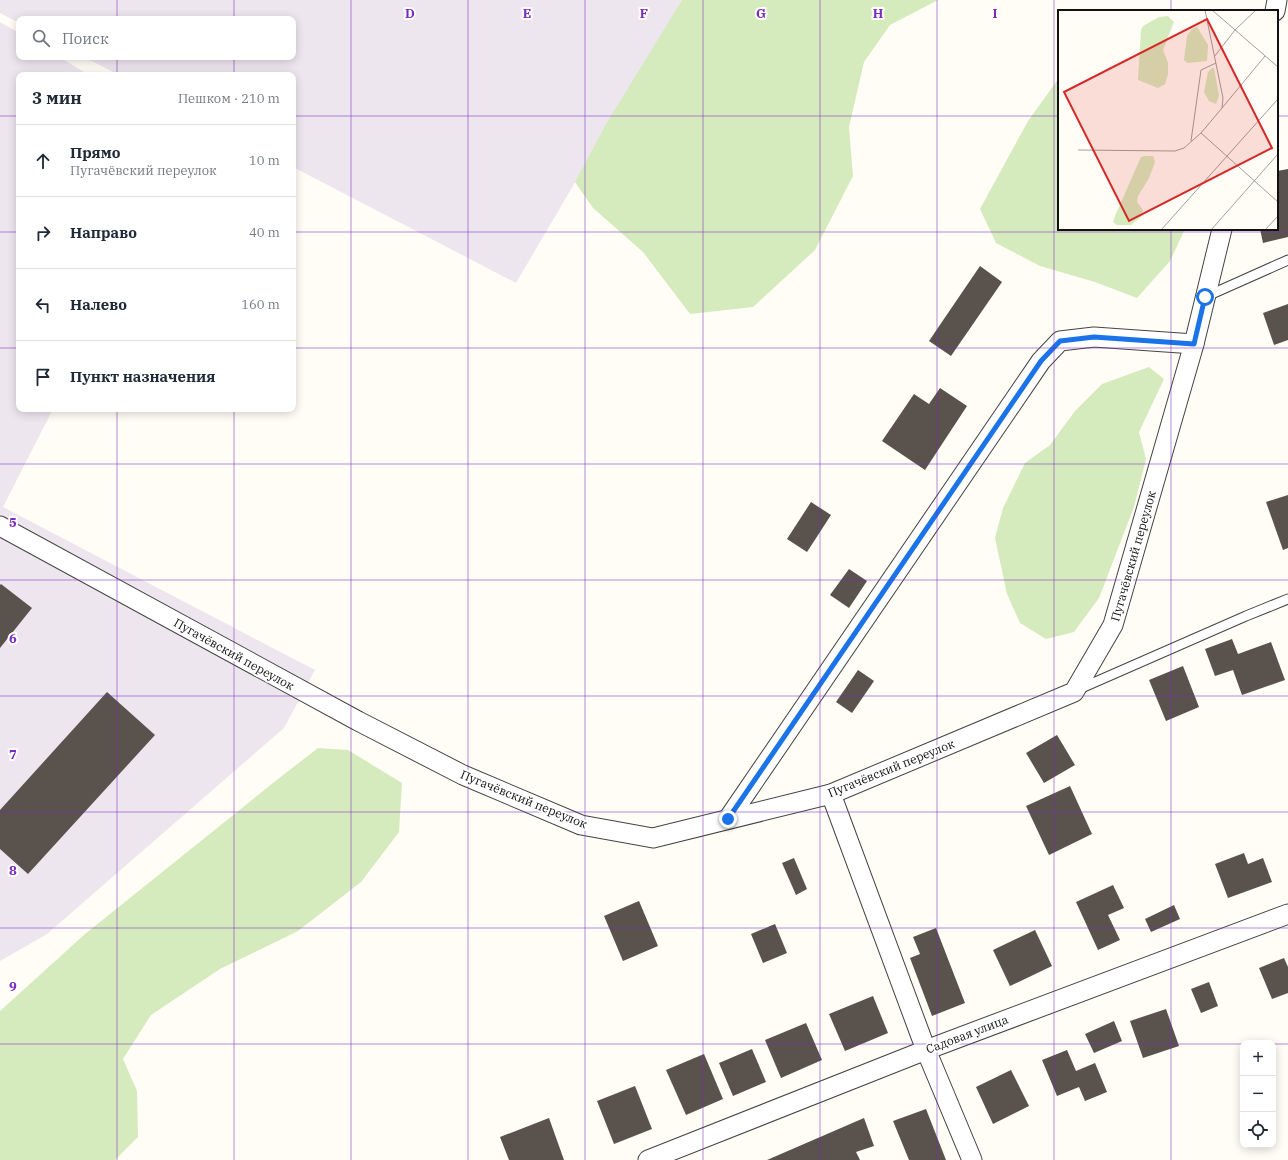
<!DOCTYPE html>
<html lang="ru">
<head>
<meta charset="utf-8">
<style>
  :root { --surface:#fff; --page:#f6f6f7; --text:#1f2937; --muted:#747a83; --line:#e0e1e3 }
  body { margin:0; font-family:"IBM Plex Serif",serif; background:var(--page); color:var(--text) }
  .controls { position:absolute; right:12px; bottom:12px; display:grid; overflow:hidden; border-radius:8px; box-shadow:0 2px 10px #0003 }
  .controls button { width:36px; height:36px; display:grid; place-items:center; padding:0; border:0; border-bottom:1px solid var(--line); background:var(--surface); color:var(--text); font:20px sans-serif }
  .stop { position:absolute; width:12px; height:12px; margin:-9px; border:3px solid #1a73e8; border-radius:50%; background:#fff }
  .stop.end { background:#1a73e8; border-color:#fff; box-shadow:0 1px 4px #0008 }
  .list { margin:0; padding:0; list-style:none }
  h2 { display:flex; justify-content:space-between; align-items:center; height:52px; margin:0; padding:0 16px; font-size:17px }
  h2 small { font-size:13px; font-weight:400; color:var(--muted) }
  .list li { display:grid; grid-template-columns:26px 1fr auto; gap:12px; align-items:center; box-sizing:border-box; height:72px; padding:0 16px; border-top:1px solid var(--line) }
  .list b { display:block; font-size:15px; white-space:nowrap }
  .list p { margin:0; font-size:13px; white-space:nowrap; color:var(--muted) }
  .list em { font-size:13px; font-style:normal; color:var(--muted) }
  .icon { flex:none; width:22px; height:22px; fill:none; stroke:currentColor; stroke-width:2; stroke-linecap:round; stroke-linejoin:round }
  .map { position:relative; flex:none; width:1288px; height:1160px; overflow:hidden }
  .search { position:absolute; background:var(--surface); box-shadow:0 2px 10px #0003; left:16px; top:16px; width:280px; height:44px; display:flex; align-items:center; gap:10px; box-sizing:border-box; padding:0 14px; border-radius:8px; color:var(--muted); font-size:15px }
  .panel { position:absolute; background:var(--surface); box-shadow:0 2px 10px #0003; left:16px; top:72px; width:280px; height:340px; border-radius:8px }
  .map>svg:first-child { display:block }
  .industrial { fill:#eee6ef }
  .green { fill:#d5ebbd }
  .building { fill:#5a524d }
  .lines { fill:none; stroke-linecap:round; stroke-linejoin:round }
  .lane-casing { stroke:#444; stroke-width:11 }
  .street-casing { stroke:#444; stroke-width:21 }
  .lane { stroke:#fff; stroke-width:9 }
  .street { stroke:#fff; stroke-width:19 }
  .route { stroke:#1a73e8; stroke-width:5 }
  .grid { fill:none; stroke:#7b2cbf; stroke-width:1; stroke-opacity:0.55 }
  .labels { text-anchor:middle; dominant-baseline:central; stroke-width:4; stroke-linejoin:round; paint-order:stroke }
  .street-label { font-size:12px; fill:#111; stroke:#fff }
  .inset-road { fill:none; stroke:#a09f9a; stroke-width:1 }
  .view { fill:#d62828; fill-opacity:0.15; stroke:#d62828; stroke-width:2 }
  .inset-edge { fill:none; stroke:#111; stroke-width:2 }
  .grid-label { font-size:13px; text-anchor:middle; font-weight:bold; fill:#7b2cbf; stroke:#fff; stroke-width:4; stroke-linejoin:round; paint-order:stroke }
</style>
</head>
<body>
<div class="map">
<svg width="1288" height="1160" viewBox="0 0 1288 1160">
  <rect width="100%" height="100%" fill="#fffdf5"/>
  <g class="industrial">
    <polygon points="0,0 682,0 516,283 293,167 293,75 119,75 84,57 293,57 293,19 19,19 19,23 0,13"/>
    <polygon points="0,22 19,33 19,57 59,57 89,75 19,75 19,409 53,409 3,507 315,670 284,728 47,934 0,961"/>
  </g>
  <g class="green">
    <polygon points="682,0 938,0 890,25 864,62 849,127 853,176 815,250 753,307 690,314 643,252 593,208 575,182 606,124"/>
    <polygon points="1059,78 1059,229 1185,229 1170,261 1137,298 1095,282 1040,266 996,243 980,209 1028,121"/>
    <polygon points="1149,367 1164,379 1139,432 1146,459 1134,507 1099,598 1074,632 1046,639 1020,623 1007,594 995,538 1003,508 1025,463 1050,445 1075,411 1102,384"/>
    <polygon points="318,748 348,750 402,783 399,832 361,882 298,931 220,969 151,1015 123,1059 137,1091 138,1137 115,1160 0,1160 0,1011 85,934 278,779"/>
  </g>
  <g class="building">
    <polygon points="1288,169 1288,237 1263,243 1260,229 1277,229 1277,202 1278,202 1277,197 1277,171"/>
    <polygon points="980,266 1002,282 951,356 929,341"/>
    <polygon points="1288,304 1288,340 1274,345 1263,313"/>
    <polygon points="940,388 967,406 925,470 882,441 914,394 929,404"/>
    <polygon points="1288,495 1288,548 1283,550 1266,502"/>
    <polygon points="811,502 831,515 807,552 787,539"/>
    <polygon points="849,569 867,581 849,608 830,595"/>
    <polygon points="1,584 32,608 0,648 0,585"/>
    <polygon points="1232,639 1238,654 1271,642 1285,680 1242,695 1233,670 1215,676 1205,649"/>
    <polygon points="1183,666 1199,707 1166,721 1149,680"/>
    <polygon points="858,670 874,681 852,713 836,702"/>
    <polygon points="107,692 155,735 28,874 0,849 0,810"/>
    <polygon points="1057,735 1075,765 1044,783 1026,753"/>
    <polygon points="1070,786 1092,834 1049,855 1026,806"/>
    <polygon points="1244,853 1248,864 1263,858 1272,882 1228,898 1215,864"/>
    <polygon points="794,858 807,889 796,895 782,863"/>
    <polygon points="1113,885 1124,908 1108,915 1120,940 1098,950 1076,902"/>
    <polygon points="639,901 658,946 623,961 604,916"/>
    <polygon points="1174,905 1180,919 1151,932 1145,919"/>
    <polygon points="775,924 787,953 763,963 751,934"/>
    <polygon points="936,928 965,1003 932,1016 910,958 920,954 913,937"/>
    <polygon points="1035,930 1052,966 1010,986 993,950"/>
    <polygon points="1284,958 1288,967 1288,993 1272,999 1259,968"/>
    <polygon points="1209,982 1218,1006 1201,1013 1191,989"/>
    <polygon points="873,996 888,1033 845,1051 829,1014"/>
    <polygon points="1166,1009 1179,1046 1143,1058 1130,1021"/>
    <polygon points="1114,1021 1122,1041 1094,1053 1085,1034"/>
    <polygon points="806,1023 822,1060 781,1078 765,1040"/>
    <polygon points="752,1049 766,1082 733,1096 719,1063"/>
    <polygon points="1067,1050 1076,1071 1095,1063 1107,1092 1085,1101 1079,1087 1057,1096 1042,1060"/>
    <polygon points="704,1054 723,1099 686,1115 666,1070"/>
    <polygon points="1011,1070 1029,1106 993,1124 976,1087"/>
    <polygon points="635,1086 652,1129 614,1144 597,1101"/>
    <polygon points="926,1109 946,1160 909,1160 893,1121"/>
    <polygon points="549,1118 564,1160 509,1160 500,1137"/>
    <polygon points="864,1118 874,1146 856,1152 860,1160 767,1160"/>
  </g>
  <g class="lines">
    <defs>
      <g id="lane">
        <polyline points="1205,297 1288,260"/>
        <polyline points="1077,690 1246,616 1288,599"/>
      </g>
      <g id="street">
        <polyline points="1275,11 1277,0"/>
        <polyline points="0,526 358,721 463,775 581,825 653,838 831,794 1074,692 1113,625 1194,344 1222,229"/>
        <polyline points="831,794 926,1050 972,1160"/>
        <polyline points="728,819 1041,361 1060,341 1094,337 1194,344"/>
        <polyline points="648,1160 926,1050 1288,914"/>
      </g>
    </defs>
    <use href="#lane" class="lane-casing"/>
    <use href="#street" class="street-casing"/>
    <use href="#lane" class="lane"/>
    <use href="#street" class="street"/>
  </g>
  <g class="lines">
    <polyline class="route" points="728,819 1041,361 1060,341 1094,337 1194,344 1205,297"/>
  </g>
  <path class="grid" d="M 117,0 L 117,19M 234,0 L 234,19M 351,0 L 351,1160M 468,0 L 468,1160M 585,0 L 585,1160M 703,0 L 703,1160M 820,0 L 820,1160M 937,0 L 937,1160M 1054,0 L 1054,1160M 1171,0 L 1171,11M 117,57 L 117,75M 234,57 L 234,75M 0,116 L 19,116M 293,116 L 1059,116M 1277,116 L 1288,116M 1171,229 L 1171,1160M 0,232 L 19,232M 293,232 L 1288,232M 0,348 L 19,348M 293,348 L 1288,348M 117,409 L 117,1160M 234,409 L 234,1160M 0,464 L 1288,464M 0,580 L 1288,580M 0,696 L 1288,696M 0,812 L 1288,812M 0,928 L 1288,928M 0,1044 L 1243,1044M 1273,1044 L 1288,1044"/>
  <g class="labels">
    <g class="street-label">
      <text transform="translate(1133 556) rotate(-74)">Пугачёвский переулок</text>
      <text transform="translate(234 654) rotate(29)">Пугачёвский переулок</text>
      <text transform="translate(891 768) rotate(-22)">Пугачёвский переулок</text>
      <text transform="translate(524 799) rotate(22)">Пугачёвский переулок</text>
      <text transform="translate(967 1034) rotate(-21)">Садовая улица</text>
    </g>
  </g>
  <g transform="translate(1058 10)">
    <rect width="220" height="220" fill="#fffdf5"/>
    <path d="M 110,6 L 116,12 L 105,40 L 110,53 L 110,64 L 107,74 L 100,78 L 80,70 L 83,20 L 85,16 L 101,7 ZM 139,17 L 150,35 L 149,51 L 130,53 L 126,50 L 129,26 L 134,19 ZM 154,58 L 156,58 L 161,86 L 158,94 L 151,91 L 146,82 L 150,62 ZM 87,146 L 95,146 L 97,152 L 91,168 L 80,186 L 79,192 L 85,200 L 83,207 L 73,215 L 59,215 L 55,212 L 57,206 L 83,147 Z" fill="#d5ebbd"/>
    <path class="inset-road" d="M 154,0 L 220,57M 156,47 L 177,20 L 198,0M 164,98 L 207,46M 143,123 L 220,192M 133,131 L 143,60 L 158,53M 20,140 L 117,141 L 126,138 L 143,123 L 164,98 L 165,88 L 147,0M 103,220 L 220,89M 153,220 L 220,144M 207,220 L 220,206"/>
    <path class="view" d="M 149,9 L 214,138 L 71,211 L 6,82 Z"/>
    <rect width="220" height="220" class="inset-edge"/>
  </g>
  <g class="grid-label">
    <text x="410" y="18">D</text>
    <text x="527" y="18">E</text>
    <text x="644" y="18">F</text>
    <text x="761" y="18">G</text>
    <text x="878" y="18">H</text>
    <text x="995" y="18">I</text>
    <text x="13" y="527">5</text>
    <text x="13" y="643">6</text>
    <text x="13" y="759">7</text>
    <text x="13" y="875">8</text>
    <text x="13" y="991">9</text>
  </g>
</svg>
<div class="controls">
<button>+</button>
<button>−</button>
<button><svg class="icon" aria-label="locate" viewBox="0 0 24 24"><circle cx="12" cy="12" r="6"/><path d="M12 2v4M12 18v4M2 12h4M18 12h4"/></svg></button>
</div>
<div class="stop" style="left:1205px;top:297px"></div>
<div class="stop end" style="left:728px;top:819px"></div>
<div class="search"><svg class="icon" aria-label="search" viewBox="0 0 24 24"><circle cx="10" cy="10" r="6"/><path d="M15 15l6 6"/></svg>Поиск</div>
<section class="panel">
<h2>3 мин<small>Пешком · 210 m</small></h2>
<ul class="list">
<li><svg class="icon" aria-label="ahead" viewBox="0 0 24 24"><path d="M12 20V5M6 11l6-6 6 6"/></svg><div><b>Прямо</b><p>Пугачёвский переулок</p></div><em>10 m</em></li>
<li><svg class="icon" aria-label="right" viewBox="0 0 24 24"><path d="M7 20v-9h11M14 6l5 5-5 5"/></svg><div><b>Направо</b></div><em>40 m</em></li>
<li><svg class="icon" aria-label="left" viewBox="0 0 24 24"><path d="M17 20v-9H6M10 6l-5 5 5 5"/></svg><div><b>Налево</b></div><em>160 m</em></li>
<li><svg class="icon" aria-label="arrive" viewBox="0 0 24 24"><path d="M6 21V4h12l-3 4 3 4H6"/></svg><div><b>Пункт назначения</b></div></li>
</ul>
</section>
</div>
</body>
</html>
